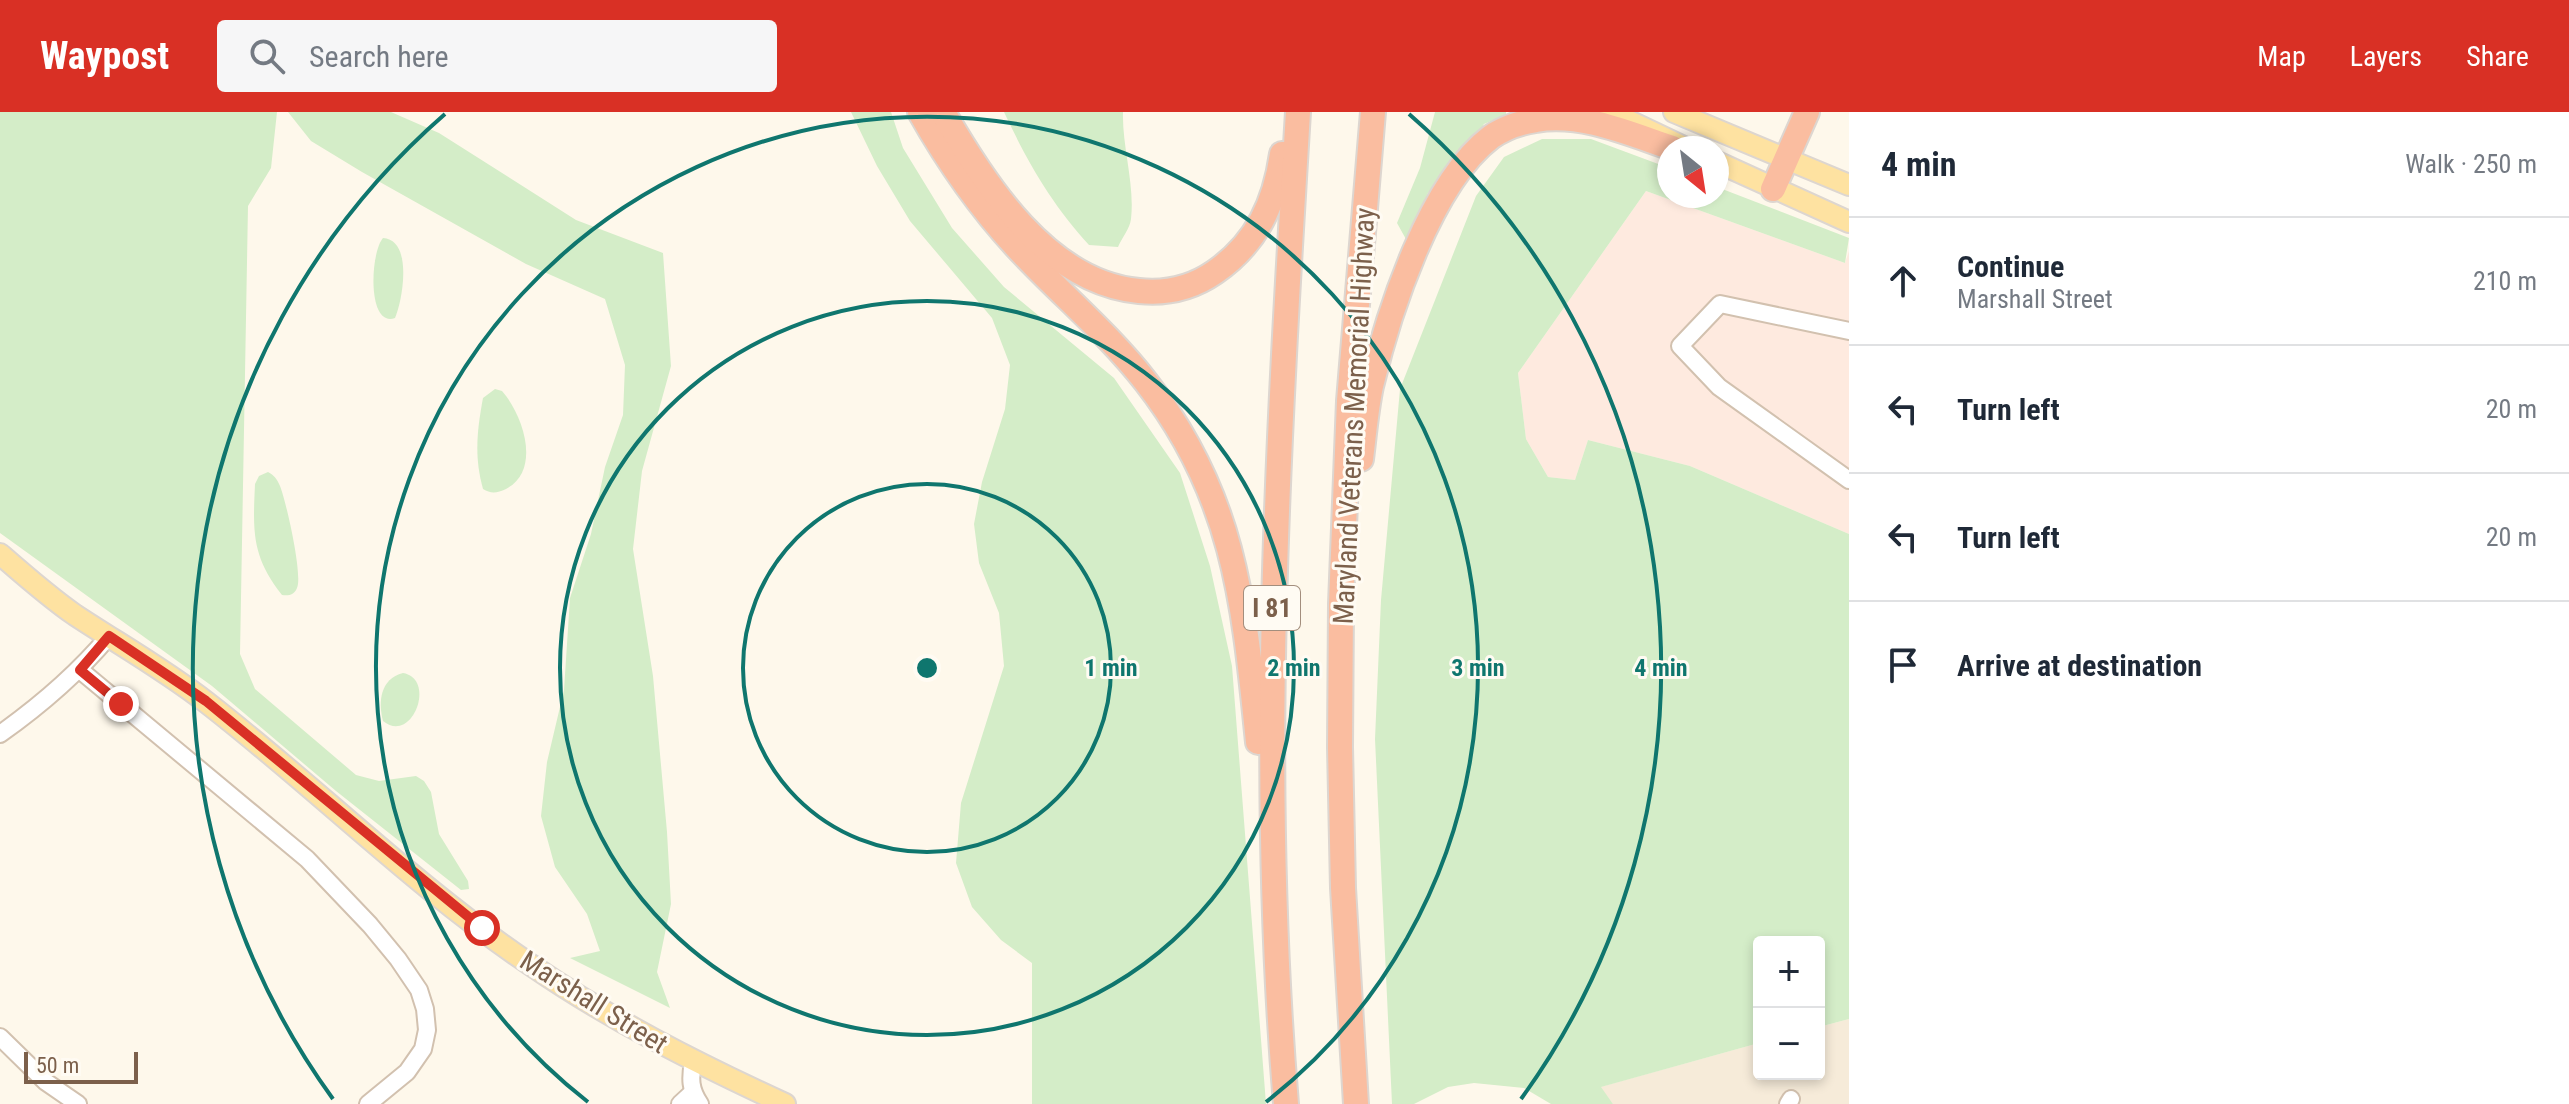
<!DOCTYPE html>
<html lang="en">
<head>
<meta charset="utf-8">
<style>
  :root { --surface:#fff; --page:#f6f6f7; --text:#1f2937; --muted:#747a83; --line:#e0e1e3; --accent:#d93025 }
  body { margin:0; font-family:"Roboto Condensed",sans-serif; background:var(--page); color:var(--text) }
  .controls { position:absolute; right:24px; bottom:24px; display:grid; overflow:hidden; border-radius:8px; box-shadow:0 4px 12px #0003 }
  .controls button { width:72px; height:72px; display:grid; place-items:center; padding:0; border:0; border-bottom:2px solid var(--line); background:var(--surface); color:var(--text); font:40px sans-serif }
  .compass { position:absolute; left:1657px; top:24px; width:72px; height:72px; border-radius:50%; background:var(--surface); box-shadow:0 4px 12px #0003; rotate:150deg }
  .scale { position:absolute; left:24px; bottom:20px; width:114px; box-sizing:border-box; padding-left:8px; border:4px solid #7c604b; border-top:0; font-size:22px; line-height:28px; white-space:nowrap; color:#7c604b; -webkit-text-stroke:6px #fffbf3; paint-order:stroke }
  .stop { position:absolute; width:24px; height:24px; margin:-18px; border:6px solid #d93025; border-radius:50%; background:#fff }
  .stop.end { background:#d93025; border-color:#fff; box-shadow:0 2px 8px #0008 }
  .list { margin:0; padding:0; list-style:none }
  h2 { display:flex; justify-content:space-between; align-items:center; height:104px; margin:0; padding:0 32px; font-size:34px }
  h2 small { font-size:26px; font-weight:400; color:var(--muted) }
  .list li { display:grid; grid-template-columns:52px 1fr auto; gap:24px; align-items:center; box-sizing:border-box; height:128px; padding:0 32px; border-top:2px solid var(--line) }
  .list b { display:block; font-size:30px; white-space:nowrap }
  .list p { margin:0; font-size:26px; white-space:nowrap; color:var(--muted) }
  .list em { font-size:26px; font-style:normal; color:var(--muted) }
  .icon { flex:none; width:44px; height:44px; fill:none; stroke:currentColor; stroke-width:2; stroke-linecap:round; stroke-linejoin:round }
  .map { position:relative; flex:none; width:1849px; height:992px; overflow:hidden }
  header { display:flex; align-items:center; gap:48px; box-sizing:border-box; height:112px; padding:0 40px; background:var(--accent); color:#fff }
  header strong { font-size:38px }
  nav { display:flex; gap:44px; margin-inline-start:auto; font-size:28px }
  .search { width:560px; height:72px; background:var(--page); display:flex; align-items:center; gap:20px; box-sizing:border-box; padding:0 28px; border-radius:8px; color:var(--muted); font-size:30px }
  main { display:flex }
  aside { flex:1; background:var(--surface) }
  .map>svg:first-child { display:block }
  .residential { fill:#f6ebd9 }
  .commercial { fill:#feeadf }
  .green { fill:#d4edc8 }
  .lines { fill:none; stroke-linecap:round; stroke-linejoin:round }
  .minor-casing { stroke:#d2c1af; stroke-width:20 }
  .major-casing { stroke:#ddd6d0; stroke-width:24 }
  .highway-casing { stroke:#ddd6d0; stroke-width:28 }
  .minor { stroke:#fff; stroke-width:16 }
  .major { stroke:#fee2a1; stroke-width:20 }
  .highway { stroke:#fabda0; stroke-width:24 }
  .route { stroke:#d93025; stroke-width:10 }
  .ring { fill:none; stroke:#0f766e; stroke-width:4 }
  .labels { text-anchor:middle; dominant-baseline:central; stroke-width:6; stroke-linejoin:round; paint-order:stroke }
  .shield { fill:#fffbf3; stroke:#a38e7d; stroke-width:2 }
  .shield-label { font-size:26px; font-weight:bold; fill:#7c604b }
  .street-label { font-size:28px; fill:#7c604b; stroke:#fffbf3 }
  .centre { fill:#0f766e; stroke:#fffbf3; stroke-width:4 }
  .ring-label { font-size:24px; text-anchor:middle; font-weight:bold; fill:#0f766e; stroke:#fffbf3; stroke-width:6; stroke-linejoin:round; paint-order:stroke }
</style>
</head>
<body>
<header>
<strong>Waypost</strong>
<div class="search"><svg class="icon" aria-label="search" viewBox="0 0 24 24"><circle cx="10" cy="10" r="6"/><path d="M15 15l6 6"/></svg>Search here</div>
<nav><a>Map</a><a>Layers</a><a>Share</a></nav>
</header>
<main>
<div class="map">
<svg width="1849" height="992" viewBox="0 0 1849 992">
  <rect width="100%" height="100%" fill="#fef8eb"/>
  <polygon class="residential" points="1849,907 1849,992 1613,992 1600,975 1759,931 1759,962 1819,962 1819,915"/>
  <polygon class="commercial" points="1646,79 1845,151 1849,139 1849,422 1690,354 1588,328 1575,368 1548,365 1526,327 1518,261"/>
  <g class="green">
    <polygon points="0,0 277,0 271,56 248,94 240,542 255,577 356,663 379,669 416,664 424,669 431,680 439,722 468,769 469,777 461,778 336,679 212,574 0,421"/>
    <polygon points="288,0 391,0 439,21 576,108 663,141 671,254 642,359 633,437 653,564 667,720 671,792 657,860 670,896 570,846 600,839 587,802 555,755 541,704 547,650 564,578 570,486 591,422 605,355 623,303 625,253 605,187 526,152 362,60 311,29"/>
    <polygon points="851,0 891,0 903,36 952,116 1004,175 1114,266 1180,361 1210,454 1232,554 1266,992 1032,992 1032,851 1001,828 972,795 956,751 961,691 1004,554 999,501 979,451 974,412 982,370 1005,297 1010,253 992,206 910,109 877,54"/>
    <path d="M 1004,0 L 1123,0 C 1122,35 1135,72 1131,107 C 1130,116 1122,126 1118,135 L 1089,133 C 1051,91 1028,51 1004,0 Z"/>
    <polygon points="1435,0 1506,0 1506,3 1484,12 1468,37 1428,81 1407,129 1397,111 1420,56"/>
    <polygon points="1542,27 1591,27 1669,56 1669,84 1717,84 1717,75 1849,126 1845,151 1646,79 1518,261 1526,327 1548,365 1575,368 1588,328 1690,354 1849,422 1849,907 1819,915 1819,830 1759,830 1759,931 1601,975 1613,992 1551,992 1524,976 1474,971 1448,975 1414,992 1392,992 1375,627 1381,488 1400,277 1476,84 1504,45"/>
    <path d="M 383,126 C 413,128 403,187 395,206 C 367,216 370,141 383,126 Z"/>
    <path d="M 495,277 L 502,279 C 523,303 542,358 506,377 C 497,381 491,382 483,377 C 474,345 477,318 483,286 Z"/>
    <path d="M 268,360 C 274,363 277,367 280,374 C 286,389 303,463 297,476 C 294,483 289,484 282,483 C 251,444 253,418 255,372 L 259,364 Z"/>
    <path d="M 403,561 C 437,567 412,633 383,609 C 378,590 380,567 403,561 Z"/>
  </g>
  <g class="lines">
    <defs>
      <g id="minor">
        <polyline points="1849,219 1720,192 1680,234 1719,275 1849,368"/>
        <polyline points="80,558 307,747 370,813 398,847 419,878 425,897 427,918 423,937 407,960 368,992"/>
        <path d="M 0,622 C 41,593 77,562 109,524"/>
        <polyline points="0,925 46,970 78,992"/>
        <path d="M 693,950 C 690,967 690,977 700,992"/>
        <polyline points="680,992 693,980"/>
        <polyline points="1788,992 1791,987"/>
      </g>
      <g id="major">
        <polyline points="1610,0 1686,36"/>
        <polyline points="1674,0 1849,73"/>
        <polyline points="1717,50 1849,110"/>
        <path d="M 0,442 C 24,463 49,485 75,503 C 119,532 165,558 206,590 C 316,675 415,775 531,853 C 611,908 696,951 785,992"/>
      </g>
      <g id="highway">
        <path d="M 920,0 C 951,55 987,106 1032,151 C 1070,190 1112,226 1146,270 C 1235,384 1244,492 1258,630"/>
        <path d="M 943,0 C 985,73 1048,171 1139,179 C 1167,182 1192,176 1215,160 C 1257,131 1275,91 1282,42"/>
        <polyline points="1773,77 1807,0"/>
        <path d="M 1361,347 C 1364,323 1366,298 1371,274 C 1388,202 1430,71 1491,25 C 1504,16 1522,10 1536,8 C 1582,0 1630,22 1672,36"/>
        <path d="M 1286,992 C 1258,661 1278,330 1298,0"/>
        <polyline points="1356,992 1343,776 1340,635 1341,492 1349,289 1373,0"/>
      </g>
    </defs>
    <use href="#minor" class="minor-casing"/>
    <use href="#major" class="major-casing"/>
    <use href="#highway" class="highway-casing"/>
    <use href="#minor" class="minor"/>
    <use href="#major" class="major"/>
    <use href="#highway" class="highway"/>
  </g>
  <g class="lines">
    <polyline class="route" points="121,592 80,558 109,524 206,589 482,816"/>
  </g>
  <g class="ring">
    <circle cx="927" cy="556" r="184"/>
    <circle cx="927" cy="556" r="367"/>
    <path d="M588 990A551 551 0 1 1 1266 990"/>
    <path d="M333 987A734 734 0 0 1 445 2M1409 2A734 734 0 0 1 1521 987"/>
  </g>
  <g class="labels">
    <rect class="shield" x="1244" y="474" width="56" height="44" rx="6"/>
    <g class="shield-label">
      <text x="1272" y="496">I 81</text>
    </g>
    <g class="street-label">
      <text transform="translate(1354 304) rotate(-87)">Maryland Veterans Memorial Highway</text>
      <text transform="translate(594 890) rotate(32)">Marshall Street</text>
    </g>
  </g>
  <circle cx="927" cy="556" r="12" class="centre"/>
  <g class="ring-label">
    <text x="1111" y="564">1 min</text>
    <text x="1294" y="564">2 min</text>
    <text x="1478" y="564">3 min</text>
    <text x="1661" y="564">4 min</text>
  </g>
</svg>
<div class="controls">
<button>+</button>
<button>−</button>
</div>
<svg class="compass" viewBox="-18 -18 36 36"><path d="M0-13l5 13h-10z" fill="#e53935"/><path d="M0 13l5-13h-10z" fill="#747a83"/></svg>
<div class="scale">50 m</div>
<div class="stop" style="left:482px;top:816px"></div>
<div class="stop end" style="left:121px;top:592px"></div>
</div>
<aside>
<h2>4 min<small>Walk · 250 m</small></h2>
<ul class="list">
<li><svg class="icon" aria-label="ahead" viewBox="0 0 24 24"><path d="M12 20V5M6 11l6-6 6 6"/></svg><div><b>Continue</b><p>Marshall Street</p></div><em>210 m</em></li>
<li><svg class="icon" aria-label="left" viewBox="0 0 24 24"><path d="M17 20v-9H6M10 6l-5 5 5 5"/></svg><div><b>Turn left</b></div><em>20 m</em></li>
<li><svg class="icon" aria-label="left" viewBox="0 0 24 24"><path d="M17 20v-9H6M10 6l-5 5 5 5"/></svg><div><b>Turn left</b></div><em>20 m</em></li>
<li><svg class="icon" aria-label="arrive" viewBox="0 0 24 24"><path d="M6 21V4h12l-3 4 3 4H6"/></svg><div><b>Arrive at destination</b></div></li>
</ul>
</aside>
</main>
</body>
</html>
